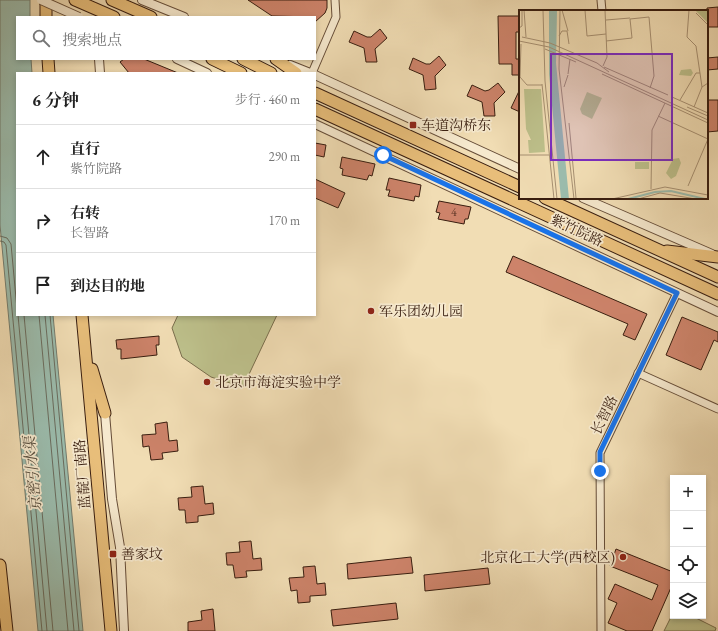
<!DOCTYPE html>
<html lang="zh">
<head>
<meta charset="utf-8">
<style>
  :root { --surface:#fff; --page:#f6f6f6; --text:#222; --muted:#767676; --line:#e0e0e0 }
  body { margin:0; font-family:"EB Garamond","Noto Serif SC",serif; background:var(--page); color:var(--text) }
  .controls { position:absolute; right:12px; bottom:12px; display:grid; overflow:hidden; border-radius:0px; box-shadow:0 2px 6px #0003 }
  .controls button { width:36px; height:36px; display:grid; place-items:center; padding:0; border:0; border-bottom:1px solid var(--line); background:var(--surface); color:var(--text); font:20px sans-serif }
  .stop { position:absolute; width:12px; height:12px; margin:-9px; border:3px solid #1a73e8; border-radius:50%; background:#fff }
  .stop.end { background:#1a73e8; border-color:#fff; box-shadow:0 1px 4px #0008 }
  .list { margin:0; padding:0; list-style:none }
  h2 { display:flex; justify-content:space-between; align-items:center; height:52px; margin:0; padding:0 16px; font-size:17px }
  h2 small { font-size:13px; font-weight:400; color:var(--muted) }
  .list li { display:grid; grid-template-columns:26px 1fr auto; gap:12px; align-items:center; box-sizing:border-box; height:64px; padding:0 16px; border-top:1px solid var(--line) }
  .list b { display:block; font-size:15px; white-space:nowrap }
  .list p { margin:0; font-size:13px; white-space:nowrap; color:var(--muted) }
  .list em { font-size:13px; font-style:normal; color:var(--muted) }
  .icon { flex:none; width:22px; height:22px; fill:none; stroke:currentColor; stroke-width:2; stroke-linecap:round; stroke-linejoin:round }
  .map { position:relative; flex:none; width:718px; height:631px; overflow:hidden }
  .search { position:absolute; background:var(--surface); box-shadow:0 2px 6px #0003; left:16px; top:16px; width:300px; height:44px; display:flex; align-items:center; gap:10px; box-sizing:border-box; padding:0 14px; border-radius:0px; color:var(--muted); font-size:15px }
  .panel { position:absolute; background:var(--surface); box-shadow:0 2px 6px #0003; left:16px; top:72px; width:300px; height:244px; border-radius:0px }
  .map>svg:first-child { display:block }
  .green { fill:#bdc08b; stroke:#7a6e4d }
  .water { fill:#9bbcad; stroke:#737c6e }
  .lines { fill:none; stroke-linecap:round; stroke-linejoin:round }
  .shore { stroke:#6a6c5e; stroke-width:1 }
  .building { fill:#cd836a; stroke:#381d0f }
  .minor-casing { stroke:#664d38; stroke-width:9 }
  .tertiary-casing { stroke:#664d38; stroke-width:10 }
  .trunk-casing { stroke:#381d0f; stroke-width:13 }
  .minor { stroke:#f6e9ce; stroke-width:7 }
  .tertiary { stroke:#f6e9ce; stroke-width:8 }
  .trunk { stroke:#e8be7a; stroke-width:11 }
  .tertiary-bridge-casing { stroke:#664d38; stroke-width:10; stroke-linecap:butt }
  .tertiary-bridge { stroke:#f6e9ce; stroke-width:8 }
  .route { stroke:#1a73e8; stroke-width:5 }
  .poi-dot { fill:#8f2418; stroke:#f6e9ce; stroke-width:1.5 }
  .labels { text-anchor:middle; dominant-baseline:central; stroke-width:3.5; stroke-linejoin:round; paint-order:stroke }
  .number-label { font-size:12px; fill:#5d3626 }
  .poi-label { font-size:14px; fill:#381d0f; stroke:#f6e9ce; text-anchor:start }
  .street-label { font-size:14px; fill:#381d0f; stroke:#f6e9ce }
  .water-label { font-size:15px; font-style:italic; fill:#564d3e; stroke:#f6e9ce }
  .inset-river { fill:none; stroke:#9bbcad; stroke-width:2 }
  .inset-road { fill:none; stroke:#a79072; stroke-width:1 }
  .view { fill:#7b2cbf; fill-opacity:0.15; stroke:#7b2cbf; stroke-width:2 }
  .inset-edge { fill:none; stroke:#381d0f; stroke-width:2 }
</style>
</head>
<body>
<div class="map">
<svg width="718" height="631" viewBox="0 0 718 631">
  <rect width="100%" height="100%" fill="#f1ddb4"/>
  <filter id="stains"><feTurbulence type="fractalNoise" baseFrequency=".005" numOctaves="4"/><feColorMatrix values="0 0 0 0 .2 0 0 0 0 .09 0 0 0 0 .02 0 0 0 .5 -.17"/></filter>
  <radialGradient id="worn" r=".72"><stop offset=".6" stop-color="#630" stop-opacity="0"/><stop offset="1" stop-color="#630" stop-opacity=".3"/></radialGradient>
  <g class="green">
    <polygon points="178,315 277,315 243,387 211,377 182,357 172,328"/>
    <polygon points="673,613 673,616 692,616 716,628 715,631 664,631"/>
  </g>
  <polygon class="water" points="0,0 30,0 30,17 17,17 17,59 31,59 32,73 17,73 17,315 53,315 83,631 38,631 0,225"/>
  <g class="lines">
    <g class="shore">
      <polyline points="0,236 7,238 11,244 17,309"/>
      <polyline points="0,241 4,242 6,245 42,631"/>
      <polyline points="18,315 47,631"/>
      <polyline points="24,315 53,631"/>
      <polyline points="39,315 68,631"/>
      <polyline points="45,315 74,631"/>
      <polyline points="50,315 79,631"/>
    </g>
  </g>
  <g class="building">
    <polygon points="248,0 327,0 327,8 325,13 315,22 315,17 272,16"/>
    <polygon points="718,7 718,27 707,27 707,8"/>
    <polygon points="498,16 520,16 520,32 516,32 516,59 520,59 520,75 512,75 512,64 499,64"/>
    <polygon points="380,29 387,38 375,49 377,62 366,62 364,48 349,42 354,31 367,37 371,37"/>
    <polygon points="439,56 446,65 435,76 436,89 425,90 423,75 409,69 413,58 426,64 430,64"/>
    <polygon points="718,57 718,69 707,70 707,58"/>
    <polygon points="124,59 144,59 178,73 129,73 120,62"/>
    <polygon points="498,83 505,92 494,103 495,116 484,116 482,102 467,96 472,85 485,91 489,90"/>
    <polygon points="520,89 520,112 511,108"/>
    <polygon points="707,100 718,100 718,131 707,132"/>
    <polygon points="315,143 326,145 324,157 315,155"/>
    <polygon points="342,157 375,164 372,176 369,175 367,180 342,175 343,169 340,168"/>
    <polygon points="389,178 421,185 419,197 415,196 414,201 388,196 390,190 386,190"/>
    <polygon points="315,179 345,193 338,208 315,198"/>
    <polygon points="439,201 471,207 468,219 465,219 464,224 438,219 440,213 436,212"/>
    <polygon points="513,256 647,314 635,340 623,335 628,324 506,272"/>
    <polygon points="682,317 718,332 718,342 714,340 701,370 666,355"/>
    <polygon points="159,336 159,345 156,345 157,355 121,359 121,349 117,349 116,340"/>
    <polygon points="167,422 169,441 177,440 178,451 162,453 163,459 151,460 149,446 143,447 142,435 156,434 155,424"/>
    <polygon points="203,486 205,504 213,503 214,514 198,516 198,522 186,523 185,510 179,510 178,498 192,497 191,487"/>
    <polygon points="251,541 253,559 261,558 262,570 246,571 247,577 235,578 233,565 227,565 226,553 240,552 239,542"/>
    <polygon points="616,549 673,572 673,583 652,631 627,631 608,623 617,603 608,599 615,584 652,600 658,585 610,566"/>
    <polygon points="411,557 413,573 348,579 347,564"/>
    <polygon points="315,566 317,584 325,583 326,595 310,596 310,602 298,603 297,590 291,591 289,578 304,577 303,567"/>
    <polygon points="488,568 490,584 425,591 424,575"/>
    <polygon points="396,603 398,619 333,626 331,610"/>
    <polygon points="213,609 215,631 188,631 188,622 202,620 201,611"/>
  </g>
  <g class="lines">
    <defs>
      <g id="minor">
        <polyline points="601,0 602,11"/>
        <polyline points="312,73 336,17 335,0"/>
        <polyline points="638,373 718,409"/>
        <polyline points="601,631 600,453 677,293"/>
      </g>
      <g id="tertiary">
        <polyline points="142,0 184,17"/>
        <polyline points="99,59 100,73"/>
        <polyline points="177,59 207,73"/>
        <polyline points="290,65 310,73"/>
        <polyline points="315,75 520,169"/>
        <polyline points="315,124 718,312"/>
        <polyline points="583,198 712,254"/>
        <polyline points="105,413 112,499 120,547 124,631"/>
      </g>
      <g id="trunk">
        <polyline points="46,0 46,17"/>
        <polyline points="75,0 114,17"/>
        <polyline points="112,0 151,17"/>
        <polyline points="48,59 49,73"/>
        <polyline points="212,59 241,73"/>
        <polyline points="243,59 271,73"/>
        <polyline points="276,59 296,73"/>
        <polyline points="315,93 520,187"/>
        <polyline points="315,109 718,294"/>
        <polyline points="545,198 718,277"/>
        <polyline points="667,251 718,257"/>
        <polyline points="82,315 111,631"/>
        <polyline points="92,369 105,413"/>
        <polyline points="0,565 7,631"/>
      </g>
    </defs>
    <use href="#minor" class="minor-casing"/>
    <use href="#tertiary" class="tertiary-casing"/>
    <use href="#trunk" class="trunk-casing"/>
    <use href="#minor" class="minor"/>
    <use href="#tertiary" class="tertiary"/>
    <use href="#trunk" class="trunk"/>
    <defs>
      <polyline id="tertiary-bridge" points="41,0 79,17"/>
    </defs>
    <use href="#tertiary-bridge" class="tertiary-bridge-casing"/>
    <use href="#tertiary-bridge" class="tertiary-bridge"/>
  </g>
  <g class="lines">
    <polyline class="route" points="383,155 677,293 600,452 600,471"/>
  </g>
  <g class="poi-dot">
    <rect x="409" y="121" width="8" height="8" rx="2"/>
    <circle cx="371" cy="311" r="4"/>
    <circle cx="207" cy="382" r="4"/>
    <rect x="109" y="550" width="8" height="8" rx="2"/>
    <circle cx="623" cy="557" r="4"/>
  </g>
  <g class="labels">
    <g class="number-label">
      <text x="454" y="212">4</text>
    </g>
    <g class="poi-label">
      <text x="421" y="125">车道沟桥东</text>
      <text x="379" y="311">军乐团幼儿园</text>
      <text x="215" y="382">北京市海淀实验中学</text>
      <text x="121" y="554">善家坟</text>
      <text x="615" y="557" text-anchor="end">北京化工大学(西校区)</text>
    </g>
    <g class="street-label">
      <text transform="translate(577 230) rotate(25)">紫竹院路</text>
      <text transform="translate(604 415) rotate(-64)">长智路</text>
      <text transform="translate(82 474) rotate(-95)">蓝靛厂南路</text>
    </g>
    <g class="water-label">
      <text transform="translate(32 474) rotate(-95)">京密引水渠</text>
    </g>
  </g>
  <g transform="translate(519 10)">
    <rect width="189" height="189" fill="#f1ddb4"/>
    <path d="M 176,0 L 188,0 L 189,13 ZM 172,59 L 174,63 L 172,66 L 160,65 L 162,60 ZM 5,79 L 22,79 L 26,142 L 10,143 L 9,130 L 12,130 L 7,119 ZM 68,82 L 83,88 L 73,109 L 63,104 L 61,99 ZM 160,148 L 162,153 L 157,166 L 152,169 L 147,163 L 154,149 ZM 116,152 L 130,152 L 130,159 L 116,159 Z" fill="#bdc08b"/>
    <path d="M 30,0 L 38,0 L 37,53 L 50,189 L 42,189 L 30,64 Z" fill="#9bbcad"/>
    <path class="inset-river" d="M 109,189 L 136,182 L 152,181 L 186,189"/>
    <path class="inset-road" d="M 5,0 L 7,27M 24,0 L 26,71 L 38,189M 41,0 L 40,59 L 55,189M 43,0 L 49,21M 66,0 L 68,26 L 87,24M 170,0 L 168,27 L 177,36 L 183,77M 177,3 L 189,15M 87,10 L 111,8M 0,18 L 3,16 L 3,0M 40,26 L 43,21 L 48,21 L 50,34M 3,27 L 31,33 L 78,53M 0,31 L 30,37 L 189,110M 87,31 L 113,28 L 111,9 L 130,7 L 135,66 L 131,78M 2,34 L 1,67 L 8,75 L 23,75M 26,39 L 57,52M 78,53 L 90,62M 84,56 L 88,47 L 86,0M 85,57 L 149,85M 49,64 L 51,49M 83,64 L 189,113M 23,74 L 35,189M 45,77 L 49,65M 153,87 L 189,103M 161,90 L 177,63 L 181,63M 168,97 L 189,106M 175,97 L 183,77 L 189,73M 139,106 L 189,129M 50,113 L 57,188M 0,145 L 30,145M 169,176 L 189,129M 132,179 L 133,120 L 146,93M 93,189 L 146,177 L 189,185M 119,189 L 141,183 L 177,189"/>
    <path class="view" d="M 32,44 L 153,44 L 153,150 L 32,150 Z"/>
    <rect width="189" height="189" class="inset-edge"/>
  </g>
  <rect width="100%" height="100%" filter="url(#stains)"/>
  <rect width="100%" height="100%" fill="url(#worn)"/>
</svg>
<div class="controls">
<button>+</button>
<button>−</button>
<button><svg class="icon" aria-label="locate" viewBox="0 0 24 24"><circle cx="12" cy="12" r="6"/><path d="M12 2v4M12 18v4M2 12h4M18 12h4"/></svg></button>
<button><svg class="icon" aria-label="layers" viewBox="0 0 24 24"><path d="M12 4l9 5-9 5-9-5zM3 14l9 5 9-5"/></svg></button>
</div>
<div class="stop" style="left:383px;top:155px"></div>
<div class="stop end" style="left:600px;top:471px"></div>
<div class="search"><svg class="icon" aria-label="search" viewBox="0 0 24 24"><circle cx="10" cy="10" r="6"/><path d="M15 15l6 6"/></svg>搜索地点</div>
<section class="panel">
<h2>6 分钟<small>步行 · 460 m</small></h2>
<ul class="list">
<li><svg class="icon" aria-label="ahead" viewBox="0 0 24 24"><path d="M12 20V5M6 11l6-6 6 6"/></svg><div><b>直行</b><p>紫竹院路</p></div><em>290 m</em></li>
<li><svg class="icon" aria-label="right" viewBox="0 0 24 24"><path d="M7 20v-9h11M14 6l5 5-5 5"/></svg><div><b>右转</b><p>长智路</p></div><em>170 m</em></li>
<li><svg class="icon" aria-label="arrive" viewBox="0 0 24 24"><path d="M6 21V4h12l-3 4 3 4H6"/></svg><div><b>到达目的地</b></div></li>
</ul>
</section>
</div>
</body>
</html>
